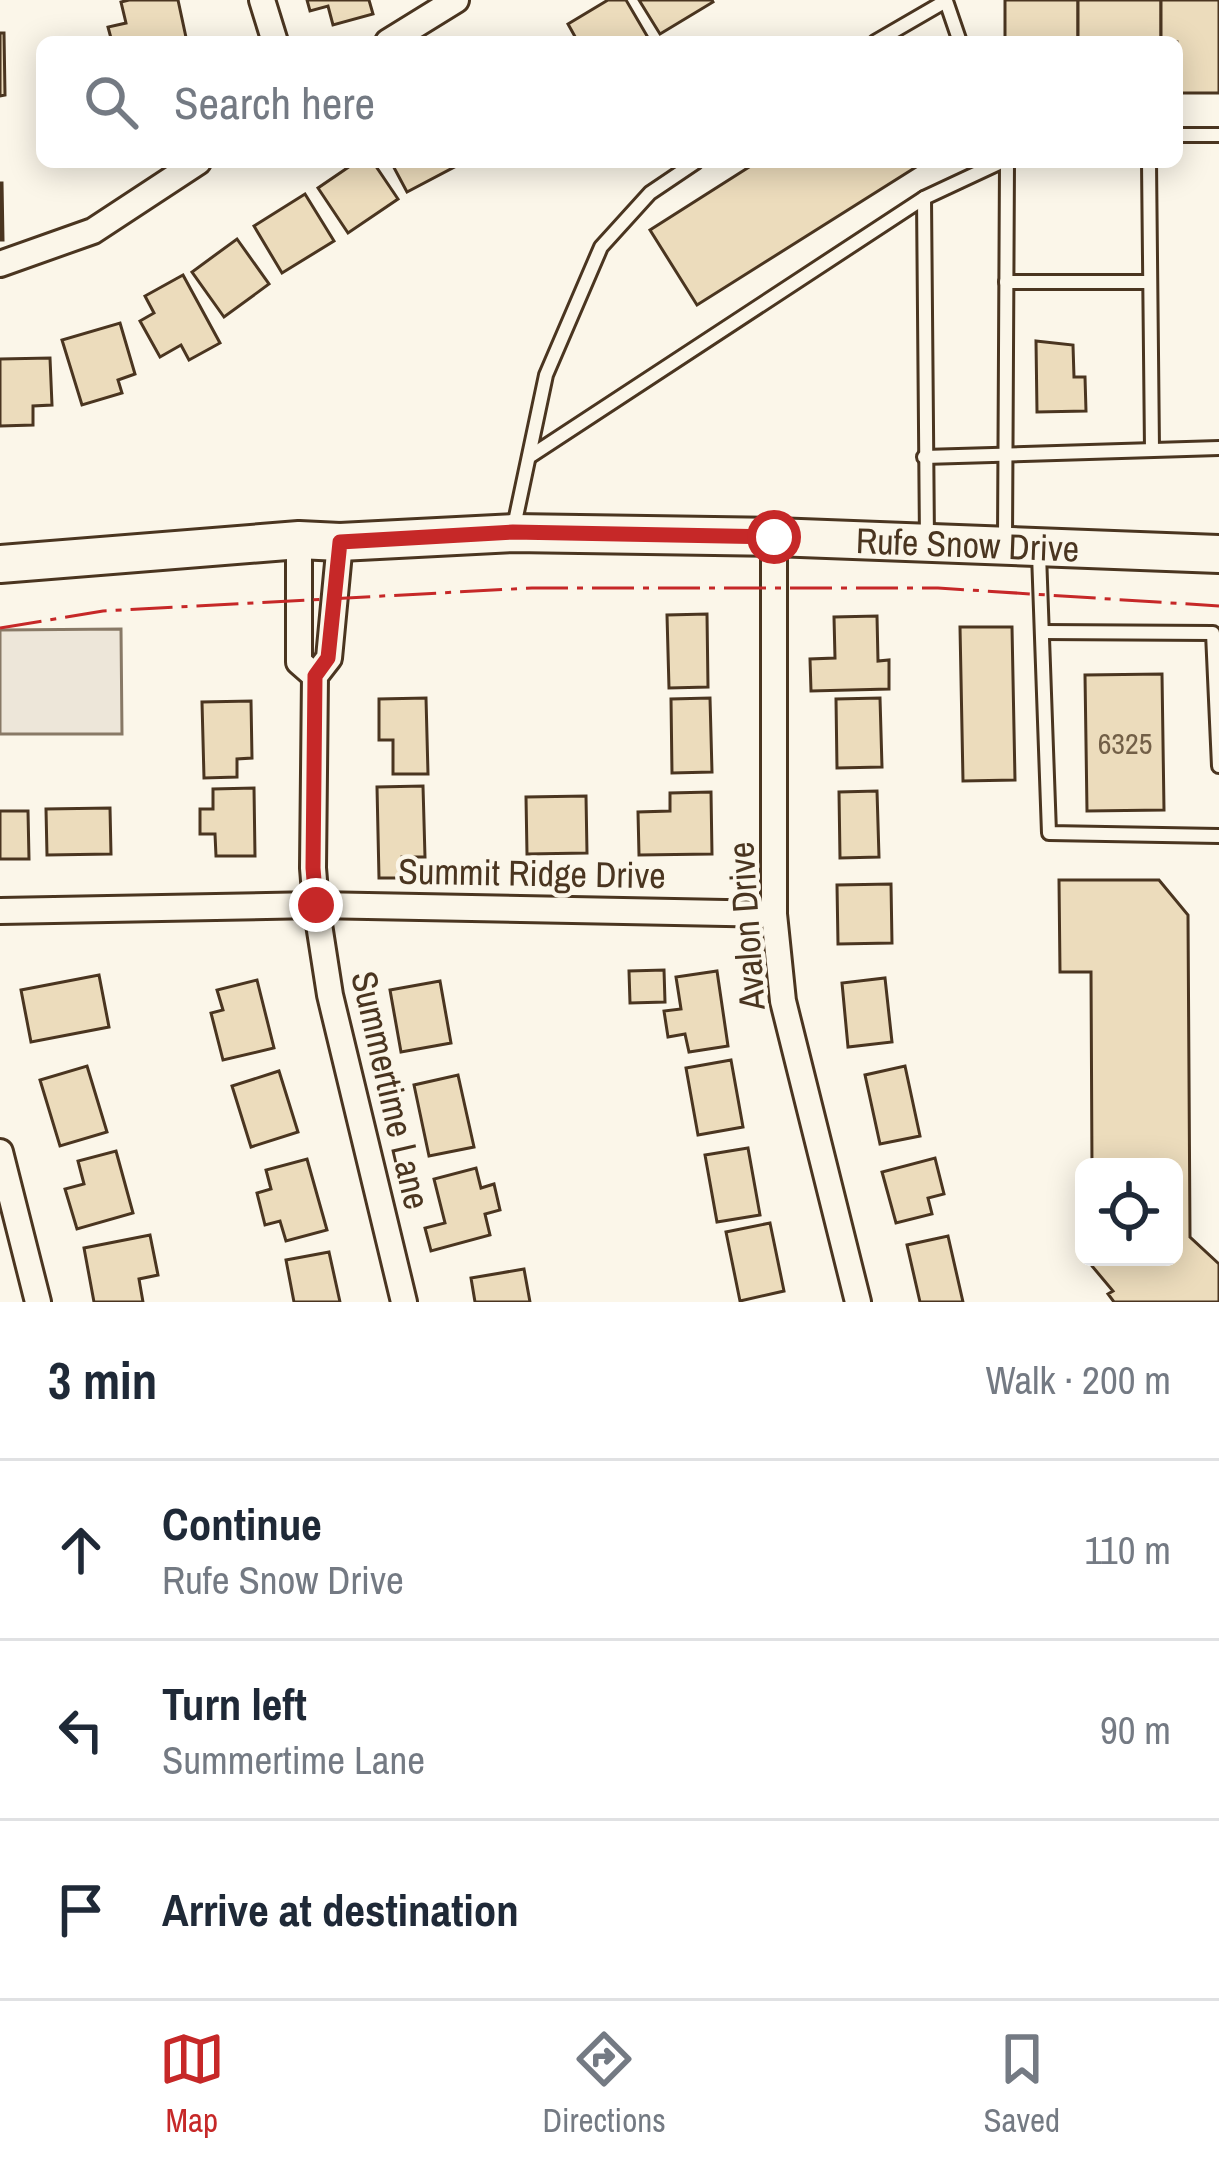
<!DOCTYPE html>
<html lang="en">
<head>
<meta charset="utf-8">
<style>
  :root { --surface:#fff; --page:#f6f6f7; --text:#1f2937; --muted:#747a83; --line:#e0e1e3; --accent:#c62828 }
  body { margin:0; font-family:"Archivo Narrow",sans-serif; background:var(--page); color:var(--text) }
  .controls { position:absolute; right:36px; bottom:36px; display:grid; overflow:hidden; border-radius:18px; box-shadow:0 6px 30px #0003 }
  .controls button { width:108px; height:108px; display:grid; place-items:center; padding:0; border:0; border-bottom:3px solid var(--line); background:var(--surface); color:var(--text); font:60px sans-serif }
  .stop { position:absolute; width:36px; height:36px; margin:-27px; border:9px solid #c62828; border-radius:50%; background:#fff }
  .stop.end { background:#c62828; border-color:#fff; box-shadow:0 3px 12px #0008 }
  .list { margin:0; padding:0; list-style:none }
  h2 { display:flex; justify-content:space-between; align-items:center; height:156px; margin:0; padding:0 48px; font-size:51px }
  h2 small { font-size:39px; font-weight:400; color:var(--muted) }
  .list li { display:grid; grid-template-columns:78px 1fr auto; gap:36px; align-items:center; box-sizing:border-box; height:180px; padding:0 48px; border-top:3px solid var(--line) }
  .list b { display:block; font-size:45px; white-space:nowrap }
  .list p { margin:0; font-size:39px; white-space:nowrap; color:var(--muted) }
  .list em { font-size:39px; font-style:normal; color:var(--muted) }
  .icon { flex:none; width:66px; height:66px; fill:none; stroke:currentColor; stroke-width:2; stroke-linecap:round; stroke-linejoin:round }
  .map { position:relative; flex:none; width:1219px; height:1302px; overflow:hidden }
  .search { position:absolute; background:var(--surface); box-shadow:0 6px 30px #0003; left:36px; right:36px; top:36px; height:132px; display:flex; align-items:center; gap:30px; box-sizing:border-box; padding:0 42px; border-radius:18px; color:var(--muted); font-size:45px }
  .sheet { height:696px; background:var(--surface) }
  nav { display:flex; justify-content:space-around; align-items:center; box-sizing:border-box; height:168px; border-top:3px solid var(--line); background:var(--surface); font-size:33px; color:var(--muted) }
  nav a { display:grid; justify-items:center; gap:6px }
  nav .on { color:var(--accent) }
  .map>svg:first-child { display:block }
  .green { fill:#ede6d9; stroke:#887966; stroke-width:3 }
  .building { fill:#ecdcbc; stroke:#4a3520; stroke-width:3 }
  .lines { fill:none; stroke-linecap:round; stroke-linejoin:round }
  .lane-casing { stroke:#4a3520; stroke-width:18 }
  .street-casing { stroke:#4a3520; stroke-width:30 }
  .secondary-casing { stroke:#4a3520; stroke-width:42 }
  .lane { stroke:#fbf6e9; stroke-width:12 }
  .street { stroke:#fbf6e9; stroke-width:24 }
  .secondary { stroke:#fbf6e9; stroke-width:36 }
  .power { stroke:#c62828; stroke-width:3; stroke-dasharray:42 9 6 9; stroke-linecap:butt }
  .route { stroke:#c62828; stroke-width:15 }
  .labels { text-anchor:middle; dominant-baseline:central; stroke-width:9; stroke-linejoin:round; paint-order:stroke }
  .number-label { font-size:30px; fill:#725f47 }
  .street-label { font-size:36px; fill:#4a3520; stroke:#fbf6e9 }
</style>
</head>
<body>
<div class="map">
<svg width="1219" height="1302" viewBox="0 0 1219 1302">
  <rect width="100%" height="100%" fill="#fbf6e9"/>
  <polygon class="green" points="121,629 122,734 0,734 0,630"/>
  <g class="building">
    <polygon points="129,0 178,0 187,42 112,42 108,27 126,23 121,2"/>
    <polygon points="307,0 369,0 373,14 333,25 328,6 310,11"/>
    <polygon points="608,0 626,0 650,41 578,42 568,24"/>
    <polygon points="639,0 712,0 713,2 660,34"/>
    <rect x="1005" y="0" width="73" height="42"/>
    <rect x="1078" y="0" width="83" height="42"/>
    <polygon points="1161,0 1219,0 1219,93 1177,93 1177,42 1161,42"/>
    <polygon points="0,33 4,33 5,95 0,96"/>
    <polygon points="356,162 373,162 398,199 348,233 318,188"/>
    <polygon points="391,162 459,162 460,164 407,192"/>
    <polygon points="757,162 924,162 697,305 650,230"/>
    <polygon points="0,183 2,183 3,240 0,240"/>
    <polygon points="305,194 334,241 282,273 254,226"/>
    <polygon points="237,239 269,284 224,317 192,272"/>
    <polygon points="183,275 220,343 189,360 181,345 160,357 140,321 154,313 145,296"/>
    <polygon points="120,323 135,374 118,380 122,393 82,405 62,340"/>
    <polygon points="1036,341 1073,345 1074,377 1085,377 1086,411 1037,412"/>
    <polygon points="50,358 52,405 33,406 33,425 0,426 0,359"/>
    <polygon points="707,614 708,687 669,688 667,615"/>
    <polygon points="877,616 878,661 889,660 889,689 811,691 810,659 835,658 834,617"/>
    <polygon points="960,627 1012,627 1015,780 963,781"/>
    <polygon points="1162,674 1164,810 1087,811 1085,675"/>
    <polygon points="426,698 428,774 393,774 393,740 379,740 379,699"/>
    <polygon points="710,698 712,772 672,773 671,699"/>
    <polygon points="880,698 882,767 837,768 836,699"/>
    <polygon points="251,701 252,758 237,759 237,777 204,778 202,702"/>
    <polygon points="423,786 425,857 402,857 402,878 379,878 377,787"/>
    <polygon points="254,788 255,856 216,856 215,834 200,834 200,809 213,809 213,789"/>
    <polygon points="877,791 879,857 840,858 839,792"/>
    <polygon points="711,792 712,854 639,855 638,812 670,811 670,793"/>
    <polygon points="586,796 587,853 527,854 526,797"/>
    <polygon points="110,808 111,854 47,855 46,809"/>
    <polygon points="0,811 28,811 29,859 0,859"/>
    <polygon points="1059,880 1159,880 1188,915 1190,1237 1219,1264 1219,1302 1114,1302 1108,1294 1113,1291 1092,1266 1092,1257 1174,1257 1174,1167 1092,1167 1091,972 1060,972"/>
    <polygon points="891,884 892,943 838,944 837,885"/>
    <polygon points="664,970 665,1002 630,1003 629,971"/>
    <polygon points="717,971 728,1046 689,1052 685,1034 668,1037 664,1011 681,1009 676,977"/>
    <polygon points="99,975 109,1027 31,1042 21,990"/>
    <polygon points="885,978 892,1042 848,1047 842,983"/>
    <polygon points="257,980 274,1048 223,1060 211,1013 223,1010 217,990"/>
    <polygon points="440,981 451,1043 401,1052 390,990"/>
    <polygon points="731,1060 743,1127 698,1135 686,1068"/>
    <polygon points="87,1066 107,1132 60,1146 40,1080"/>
    <polygon points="905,1066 920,1136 880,1144 865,1075"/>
    <polygon points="279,1071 298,1132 251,1147 232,1086"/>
    <polygon points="458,1075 474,1147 429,1156 414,1085"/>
    <polygon points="748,1148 760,1215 717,1222 705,1155"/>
    <polygon points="116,1151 133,1213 77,1229 65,1189 84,1184 78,1161"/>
    <polygon points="935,1158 944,1194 928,1198 932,1214 896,1223 882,1172"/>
    <polygon points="307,1159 327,1230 286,1241 280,1221 265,1225 257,1193 271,1189 266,1170"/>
    <polygon points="476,1168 481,1188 494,1184 500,1210 485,1214 490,1235 431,1251 425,1228 445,1223 434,1179"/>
    <polygon points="770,1223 784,1291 740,1301 726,1232"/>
    <polygon points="150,1235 158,1275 139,1279 143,1302 94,1302 84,1248"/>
    <polygon points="948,1236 963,1302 920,1302 907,1245"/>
    <polygon points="329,1252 340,1302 294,1302 286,1260"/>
    <polygon points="524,1269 530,1302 475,1302 471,1278"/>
  </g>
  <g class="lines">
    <defs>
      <g id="lane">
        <polyline points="946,1 960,42"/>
        <polyline points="875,42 944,2"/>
        <polyline points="1177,135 1219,135"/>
        <polyline points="1149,162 1152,449"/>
        <polyline points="924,198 927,541"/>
        <polyline points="1006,282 1150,282"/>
        <polyline points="529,457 924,198 1001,162"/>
        <polyline points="924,457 1219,448"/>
        <polyline points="513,531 546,375 601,247 650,193 696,162"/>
        <polyline points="1005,539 1007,162"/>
        <polyline points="1039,554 1049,833 1219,836"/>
        <polyline points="1042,632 1213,633 1219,766"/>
      </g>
      <g id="street">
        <polyline points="262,0 275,42"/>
        <polyline points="388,42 456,0"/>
        <polyline points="0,264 93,231 198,162"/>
        <polyline points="774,537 774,914 783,1001 858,1302"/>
        <polyline points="299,540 299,662 315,676"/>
        <polyline points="340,542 329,658 315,676 313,868 316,905 330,995 404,1302"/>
        <polyline points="0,911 316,905 774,914"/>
        <polyline points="0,1152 38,1302"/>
      </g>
      <g id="secondary">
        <path id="s1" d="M 0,564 L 299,540 L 340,542 L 513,533 L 774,537 L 1219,554"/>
      </g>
    </defs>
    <use href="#lane" class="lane-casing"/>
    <use href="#street" class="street-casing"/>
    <use href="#secondary" class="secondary-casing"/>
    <use href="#lane" class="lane"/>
    <use href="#street" class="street"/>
    <use href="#secondary" class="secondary"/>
    <polyline class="power" points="0,628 103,611 532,588 938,588 1219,606"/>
  </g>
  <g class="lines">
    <polyline class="route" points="316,905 313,868 315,676 328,658 340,542 513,532 774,537"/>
  </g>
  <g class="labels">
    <g class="number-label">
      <text x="1125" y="743">6325</text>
    </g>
    <g class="street-label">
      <text stroke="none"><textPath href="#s1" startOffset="969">Rufe Snow Drive</textPath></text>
      <text transform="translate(532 873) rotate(1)">Summit Ridge Drive</text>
      <text transform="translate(746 926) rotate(-94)">Avalon Drive</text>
      <text transform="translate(391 1090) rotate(77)">Summertime Lane</text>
    </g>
  </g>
</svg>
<div class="controls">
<button><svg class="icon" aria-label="locate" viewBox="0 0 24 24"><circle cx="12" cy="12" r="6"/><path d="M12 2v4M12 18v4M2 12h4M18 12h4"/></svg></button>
</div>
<div class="stop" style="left:774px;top:537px"></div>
<div class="stop end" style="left:316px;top:905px"></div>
<div class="search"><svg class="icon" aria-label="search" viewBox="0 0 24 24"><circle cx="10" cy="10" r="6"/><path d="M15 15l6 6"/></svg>Search here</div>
</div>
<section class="sheet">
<h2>3 min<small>Walk · 200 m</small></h2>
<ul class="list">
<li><svg class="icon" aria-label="ahead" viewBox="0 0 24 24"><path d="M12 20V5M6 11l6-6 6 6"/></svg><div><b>Continue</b><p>Rufe Snow Drive</p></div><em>110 m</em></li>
<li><svg class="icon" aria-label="left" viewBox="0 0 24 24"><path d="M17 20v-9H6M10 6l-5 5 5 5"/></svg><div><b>Turn left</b><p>Summertime Lane</p></div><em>90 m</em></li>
<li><svg class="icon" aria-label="arrive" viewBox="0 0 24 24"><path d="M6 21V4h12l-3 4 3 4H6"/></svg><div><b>Arrive at destination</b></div></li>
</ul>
</section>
<nav>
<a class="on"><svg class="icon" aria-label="map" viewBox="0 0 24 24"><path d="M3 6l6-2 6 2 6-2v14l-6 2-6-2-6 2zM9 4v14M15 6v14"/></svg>Map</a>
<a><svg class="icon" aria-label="directions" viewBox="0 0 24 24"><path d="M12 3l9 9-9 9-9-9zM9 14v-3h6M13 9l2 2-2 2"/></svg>Directions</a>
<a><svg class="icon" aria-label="saved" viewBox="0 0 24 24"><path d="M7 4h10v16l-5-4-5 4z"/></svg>Saved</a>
</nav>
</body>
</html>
